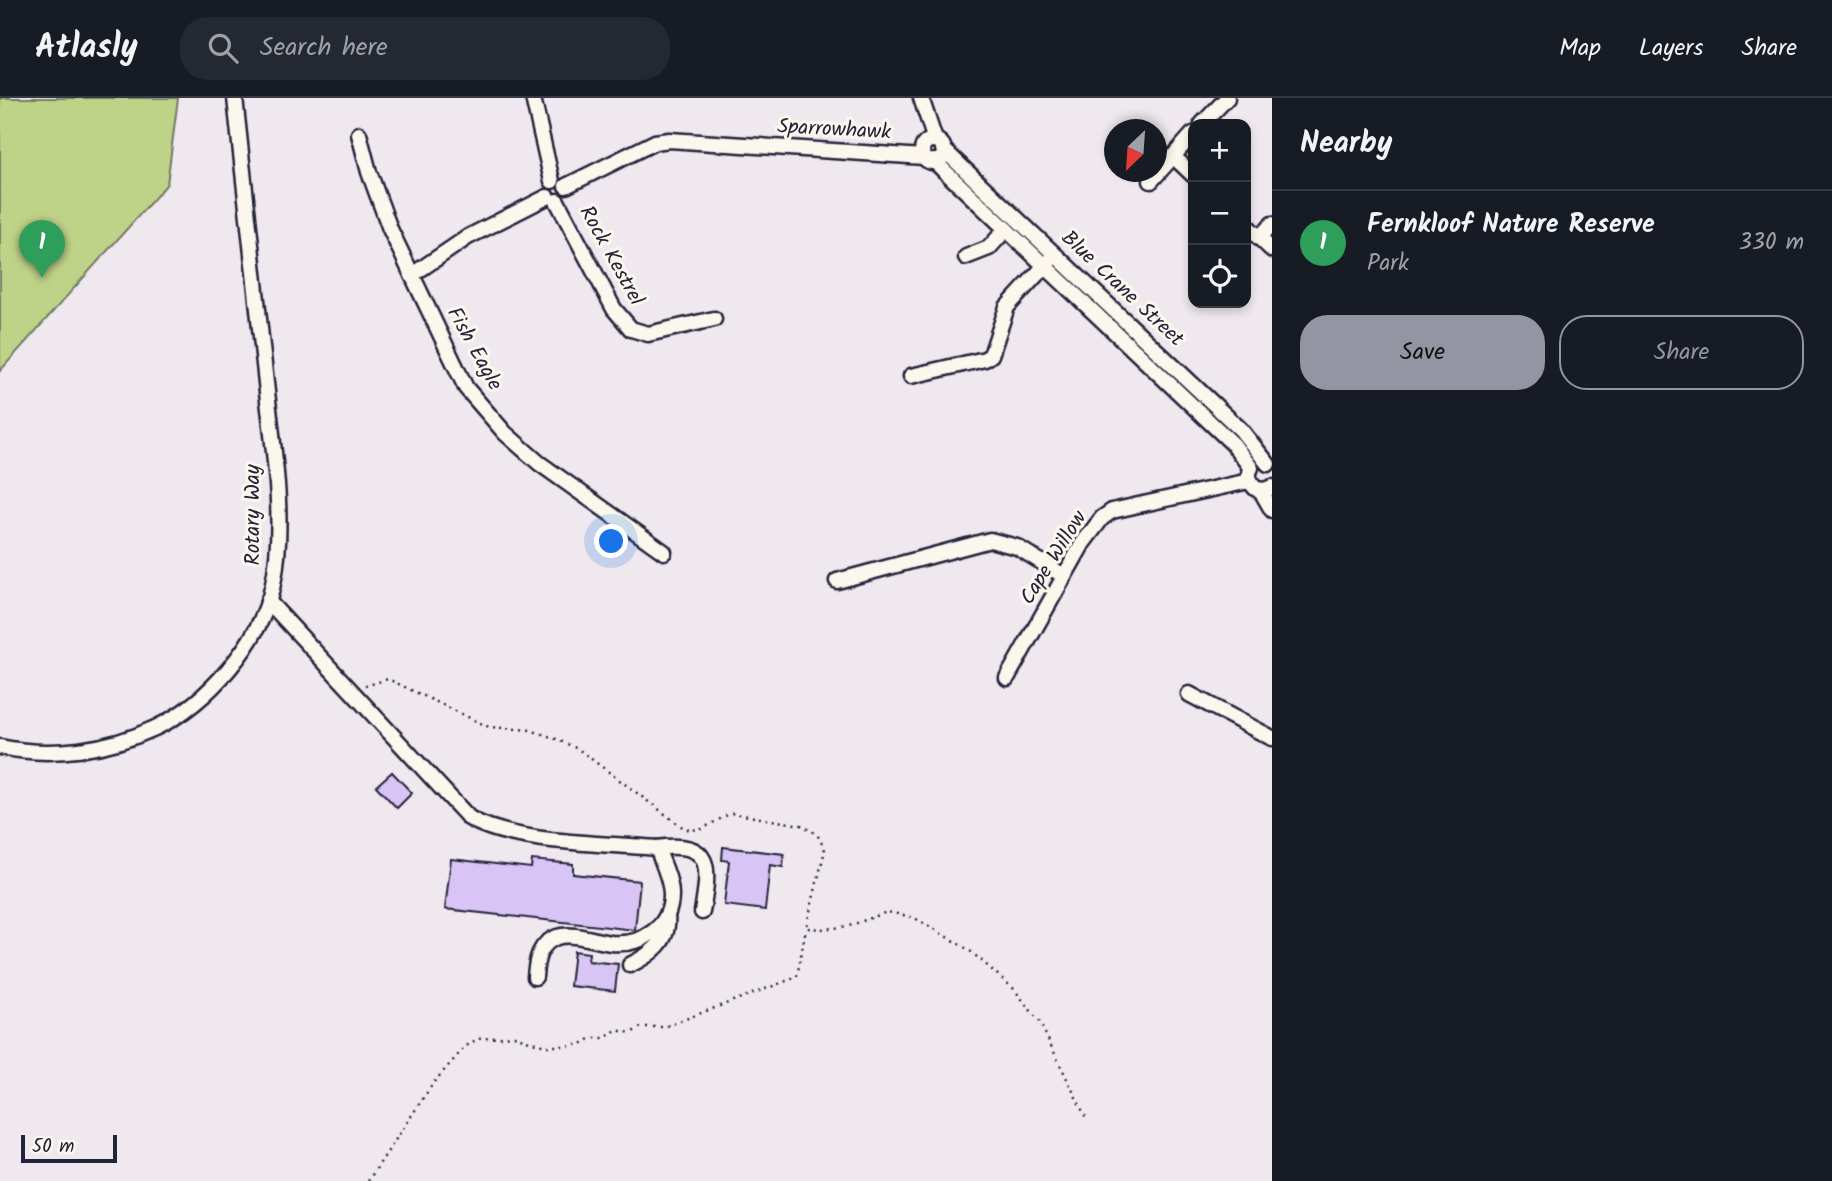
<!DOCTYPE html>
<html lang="en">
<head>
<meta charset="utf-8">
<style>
  :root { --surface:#171b24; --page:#242831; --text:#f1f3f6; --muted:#9ea1a6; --line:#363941; --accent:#9495a2 }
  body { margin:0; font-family:Kalam,sans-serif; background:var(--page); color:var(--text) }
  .controls { position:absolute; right:21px; top:21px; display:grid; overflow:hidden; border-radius:14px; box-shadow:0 4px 10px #0003 }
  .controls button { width:63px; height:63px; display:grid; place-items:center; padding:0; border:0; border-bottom:2px solid var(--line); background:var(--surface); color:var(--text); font:35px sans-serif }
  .compass { position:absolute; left:1104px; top:21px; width:63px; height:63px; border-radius:50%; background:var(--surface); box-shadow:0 4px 10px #0003; rotate:205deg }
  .scale { position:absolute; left:21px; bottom:18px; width:96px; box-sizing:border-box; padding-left:7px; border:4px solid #22223b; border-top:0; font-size:19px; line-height:24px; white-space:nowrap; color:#22223b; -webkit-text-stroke:5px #fbf7ec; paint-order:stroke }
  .you { position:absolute; left:612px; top:444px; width:24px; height:24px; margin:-18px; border:5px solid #fff; border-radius:50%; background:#1a73e8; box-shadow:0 0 0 10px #1a73e833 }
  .badge { display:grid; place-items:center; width:46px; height:46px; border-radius:50%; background:var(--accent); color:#fff; font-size:23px; font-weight:700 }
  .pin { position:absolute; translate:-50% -58px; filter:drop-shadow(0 2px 4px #0008) }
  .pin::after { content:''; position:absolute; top:37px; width:24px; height:21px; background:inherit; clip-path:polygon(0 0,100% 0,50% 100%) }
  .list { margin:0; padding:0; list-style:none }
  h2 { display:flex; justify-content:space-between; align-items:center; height:91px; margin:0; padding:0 28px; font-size:30px }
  h2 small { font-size:23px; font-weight:400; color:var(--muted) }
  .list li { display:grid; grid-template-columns:46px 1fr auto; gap:21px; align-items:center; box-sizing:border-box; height:105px; padding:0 28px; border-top:2px solid var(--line) }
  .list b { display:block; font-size:26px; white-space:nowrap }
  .list p { margin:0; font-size:23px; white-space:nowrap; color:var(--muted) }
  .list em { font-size:23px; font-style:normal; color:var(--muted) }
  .actions { display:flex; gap:14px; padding:21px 28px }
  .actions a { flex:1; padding:16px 0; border:2px solid var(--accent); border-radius:28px; text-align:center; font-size:24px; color:var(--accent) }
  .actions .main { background:var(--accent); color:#111 }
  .icon { flex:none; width:38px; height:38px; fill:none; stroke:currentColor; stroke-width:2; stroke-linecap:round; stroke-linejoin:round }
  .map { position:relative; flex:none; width:1272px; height:1083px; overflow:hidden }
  header { display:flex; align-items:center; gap:42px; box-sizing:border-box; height:98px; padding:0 35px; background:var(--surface); border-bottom:2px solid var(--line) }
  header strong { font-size:33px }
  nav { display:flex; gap:38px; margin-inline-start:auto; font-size:24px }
  .search { width:490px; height:63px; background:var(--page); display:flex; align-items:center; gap:18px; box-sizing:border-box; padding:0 24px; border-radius:28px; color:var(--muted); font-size:26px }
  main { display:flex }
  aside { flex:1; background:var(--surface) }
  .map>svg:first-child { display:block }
  .green { fill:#bfd388; stroke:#707a62; stroke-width:2 }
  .building { fill:#d8c4f5; stroke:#22223b; stroke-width:2 }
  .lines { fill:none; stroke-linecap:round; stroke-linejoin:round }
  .minor-casing { stroke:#22223b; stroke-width:19 }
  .path { stroke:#22223b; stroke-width:2.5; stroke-dasharray:2 5; stroke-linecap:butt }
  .minor { stroke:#fbf7ec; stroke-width:14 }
  .labels { text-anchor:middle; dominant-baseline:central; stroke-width:6; stroke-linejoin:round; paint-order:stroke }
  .street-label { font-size:21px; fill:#22223b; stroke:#fbf7ec }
</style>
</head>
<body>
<header>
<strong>Atlasly</strong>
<div class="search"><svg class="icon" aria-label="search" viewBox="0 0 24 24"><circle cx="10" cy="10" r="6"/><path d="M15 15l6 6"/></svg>Search here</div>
<nav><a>Map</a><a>Layers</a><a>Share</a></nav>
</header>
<main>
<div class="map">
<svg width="1272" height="1083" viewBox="0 0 1272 1083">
  <rect width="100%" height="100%" fill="#f0e8ef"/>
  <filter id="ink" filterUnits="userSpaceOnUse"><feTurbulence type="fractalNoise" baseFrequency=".0143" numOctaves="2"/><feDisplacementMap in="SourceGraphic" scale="14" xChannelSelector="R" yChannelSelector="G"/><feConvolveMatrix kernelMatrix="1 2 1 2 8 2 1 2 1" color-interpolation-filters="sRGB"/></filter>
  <g filter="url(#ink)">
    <polygon class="green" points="0,0 178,0 167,86 0,273"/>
    <g class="building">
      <polygon points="392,674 412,695 397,710 376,688"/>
      <polygon points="723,749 784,756 783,769 770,767 765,812 724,807 729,763 722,762"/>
      <polygon points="451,761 531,770 532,762 573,766 573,776 640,783 635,832 445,811"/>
      <polygon points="574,853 589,855 588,863 618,866 615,893 570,888"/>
    </g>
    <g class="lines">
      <defs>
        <g id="minor">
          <polyline points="533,0 552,83"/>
          <polyline points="921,0 935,42"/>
          <polyline points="1202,26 1227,0"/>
          <polyline points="359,36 369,74 390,131 466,290 505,335 539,365 664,454"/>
          <circle cx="933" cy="53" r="11"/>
          <polyline points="943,51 1241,332 1268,366"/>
          <polyline points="1173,58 1193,77"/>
          <polyline points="934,63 1233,346 1251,370"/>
          <polyline points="1151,83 1193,36"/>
          <polyline points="566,88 655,44 669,42 924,59"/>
          <polyline points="557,103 614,211 631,231 648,236 714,221"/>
          <polyline points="1246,127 1272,152"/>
          <polyline points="1259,140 1272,126"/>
          <polyline points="966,159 989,150 1006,131"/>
          <polyline points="412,177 468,139 547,99"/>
          <polyline points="911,278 985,261 991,257 1007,209 1050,162"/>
          <polyline points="1249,374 1249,383 1256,391 1265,392 1272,389"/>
          <polyline points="1261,393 1272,412"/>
          <polyline points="837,483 990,442 1017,449 1064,478"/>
          <path d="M 268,503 L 469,720 C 512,746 605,745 657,750 C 662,764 671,781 671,797 C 671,830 641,848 611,845 C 595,843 573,834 557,839 C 539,845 536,863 535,879"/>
          <polyline points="1007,580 1083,445 1102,420 1112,413 1134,408 1249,383"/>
          <polyline points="1189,596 1272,640"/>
          <path d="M 0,649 C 52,660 108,652 155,630 C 207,606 262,543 273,486 C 286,423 273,349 266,285 C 256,190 245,95 235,0"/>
          <path d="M 657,750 C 715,742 709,771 702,814"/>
          <path d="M 630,867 C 652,856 670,843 667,817"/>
        </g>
      </defs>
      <use href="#minor" class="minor-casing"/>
      <g class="path">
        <polyline points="365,588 388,581 489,629 530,632 554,640 578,651 685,731 700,732 731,715 801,727 817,736 825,752 806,830 825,831 849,828 887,814 913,819 969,852 1014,891 1039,923 1087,1022"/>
        <polyline points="368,1083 434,984 465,949 477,941 514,938 545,948 564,948 581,946 592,940 605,940 616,932 631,935 641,929 664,929 797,879 806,830"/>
      </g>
      <use href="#minor" class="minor"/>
    </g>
  </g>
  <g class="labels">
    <g class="street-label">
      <text transform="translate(834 32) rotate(3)">Sparrowhawk</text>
      <text transform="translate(611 158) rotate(61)">Rock Kestrel</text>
      <text transform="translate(1122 191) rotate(43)">Blue Crane Street</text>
      <text transform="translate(474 251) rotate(61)">Fish Eagle</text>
      <text transform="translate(253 417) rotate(-90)">Rotary Way</text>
      <text transform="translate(1054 460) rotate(-58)">Cape Willow</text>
    </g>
  </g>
</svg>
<div class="controls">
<button>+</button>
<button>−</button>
<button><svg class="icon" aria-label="locate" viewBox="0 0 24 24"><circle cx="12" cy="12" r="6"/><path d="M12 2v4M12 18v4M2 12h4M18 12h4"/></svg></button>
</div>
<svg class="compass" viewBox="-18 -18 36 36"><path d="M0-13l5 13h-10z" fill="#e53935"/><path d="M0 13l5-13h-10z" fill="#9ea1a6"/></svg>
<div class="scale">50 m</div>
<div class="you"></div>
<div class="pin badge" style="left:42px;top:180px;background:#2e9e5b">1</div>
</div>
<aside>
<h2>Nearby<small></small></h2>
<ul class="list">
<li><span class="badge" style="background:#2e9e5b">1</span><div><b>Fernkloof Nature Reserve</b><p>Park</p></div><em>330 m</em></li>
</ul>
<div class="actions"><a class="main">Save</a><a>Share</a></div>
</aside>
</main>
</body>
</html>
